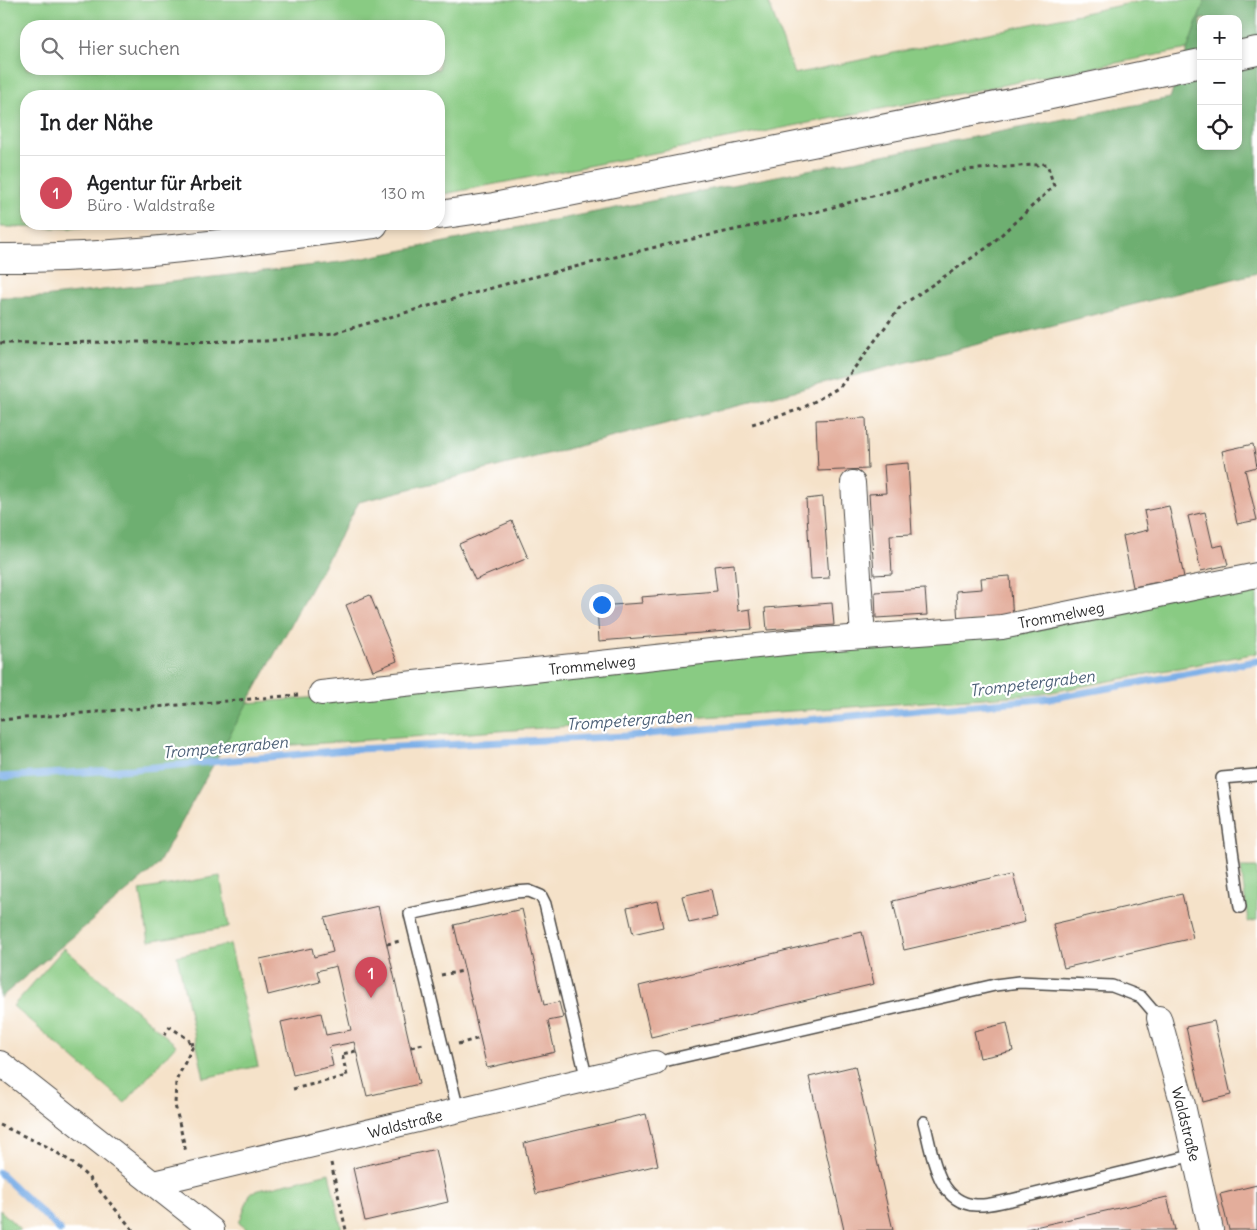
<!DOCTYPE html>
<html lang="de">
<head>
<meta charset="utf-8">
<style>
  :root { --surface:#fff; --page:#f6f6f6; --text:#202124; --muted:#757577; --line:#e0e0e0; --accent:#d1495b }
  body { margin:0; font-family:Delius,sans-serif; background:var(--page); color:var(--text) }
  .controls { position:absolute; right:15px; top:15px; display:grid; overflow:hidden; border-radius:10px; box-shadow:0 2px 8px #0003 }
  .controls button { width:45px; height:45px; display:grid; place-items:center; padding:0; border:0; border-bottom:1px solid var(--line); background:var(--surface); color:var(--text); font:25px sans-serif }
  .you { position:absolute; left:601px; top:604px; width:18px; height:18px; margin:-12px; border:4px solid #fff; border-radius:50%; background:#1a73e8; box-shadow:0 0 0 8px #1a73e833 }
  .badge { display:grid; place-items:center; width:32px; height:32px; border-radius:50%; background:var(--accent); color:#fff; font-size:16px; font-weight:700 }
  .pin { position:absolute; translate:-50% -41px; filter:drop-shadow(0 1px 2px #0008) }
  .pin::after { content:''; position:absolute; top:26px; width:18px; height:15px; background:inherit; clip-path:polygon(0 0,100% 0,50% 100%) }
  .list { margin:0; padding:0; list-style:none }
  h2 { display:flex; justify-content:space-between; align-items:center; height:65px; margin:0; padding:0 20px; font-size:21px }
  h2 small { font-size:16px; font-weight:400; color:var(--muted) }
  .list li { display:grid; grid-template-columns:32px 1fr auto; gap:15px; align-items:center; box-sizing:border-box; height:75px; padding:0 20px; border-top:1px solid var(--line) }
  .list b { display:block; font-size:19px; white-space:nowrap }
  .list p { margin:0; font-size:16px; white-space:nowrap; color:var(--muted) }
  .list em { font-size:16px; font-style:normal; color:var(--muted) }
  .icon { flex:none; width:28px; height:28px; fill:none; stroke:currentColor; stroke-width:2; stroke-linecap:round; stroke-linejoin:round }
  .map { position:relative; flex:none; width:1257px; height:1230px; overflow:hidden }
  .search { position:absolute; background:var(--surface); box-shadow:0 2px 8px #0003; left:20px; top:20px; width:425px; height:55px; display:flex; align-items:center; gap:12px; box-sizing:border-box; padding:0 18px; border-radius:20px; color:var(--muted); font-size:19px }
  .panel { position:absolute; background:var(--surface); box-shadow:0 2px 8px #0003; left:20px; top:90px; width:425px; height:140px; border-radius:20px }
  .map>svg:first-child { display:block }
  .green { fill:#89cb83; stroke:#5a7b57; fill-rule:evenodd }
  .forest { fill:#6eaf71; stroke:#4c6d4e; fill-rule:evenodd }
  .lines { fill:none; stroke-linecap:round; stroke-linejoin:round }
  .stream { stroke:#7aaee7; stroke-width:7 }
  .building { fill:#e3ad9b }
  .lane-casing { stroke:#494643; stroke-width:14 }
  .street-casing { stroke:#494643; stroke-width:26 }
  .secondary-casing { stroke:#494643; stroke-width:30 }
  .path { stroke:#494643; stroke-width:3; stroke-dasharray:4 4; stroke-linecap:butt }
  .lane { stroke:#fff; stroke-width:11 }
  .street { stroke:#fff; stroke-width:24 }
  .secondary { stroke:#fff; stroke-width:28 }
  .labels { text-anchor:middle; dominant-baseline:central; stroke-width:4.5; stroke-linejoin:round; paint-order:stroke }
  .street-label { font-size:15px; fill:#2b2b2b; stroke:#fff }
  .water-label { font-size:16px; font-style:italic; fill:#4b5f76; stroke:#fff }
</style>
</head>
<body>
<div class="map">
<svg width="1257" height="1230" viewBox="0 0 1257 1230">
  <rect width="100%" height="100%" fill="#fff"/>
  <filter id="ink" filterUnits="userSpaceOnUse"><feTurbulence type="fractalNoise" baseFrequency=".02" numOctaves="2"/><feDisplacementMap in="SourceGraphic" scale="10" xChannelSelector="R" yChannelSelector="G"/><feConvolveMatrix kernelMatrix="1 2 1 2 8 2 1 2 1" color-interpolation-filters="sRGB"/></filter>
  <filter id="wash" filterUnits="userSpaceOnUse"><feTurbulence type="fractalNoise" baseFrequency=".0096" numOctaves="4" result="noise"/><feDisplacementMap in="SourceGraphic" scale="20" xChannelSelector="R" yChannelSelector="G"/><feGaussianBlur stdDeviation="1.12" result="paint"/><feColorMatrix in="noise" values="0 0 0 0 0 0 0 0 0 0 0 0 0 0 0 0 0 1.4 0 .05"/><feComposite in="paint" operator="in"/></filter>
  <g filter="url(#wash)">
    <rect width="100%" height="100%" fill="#f5e2c9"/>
    <g class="green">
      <path d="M 0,0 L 768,0 L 794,74 L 1145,0 L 1205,0 L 1188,49 L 439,195 L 439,96 L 26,96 L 26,224 L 139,224 L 73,228 L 0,227 ZM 26,26 L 439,26 L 439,69 L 26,69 Z"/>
      <polygon points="1257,581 1257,653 1041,694 0,765 0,723 321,697 807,647"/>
      <polygon points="1241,867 1257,867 1257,920 1248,922"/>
      <polygon points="220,876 229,927 149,941 140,890"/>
      <polygon points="230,944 258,1066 204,1078 177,956"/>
      <polygon points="64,948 176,1045 125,1103 13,1006"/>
      <polygon points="329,1173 342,1230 248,1230 239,1223 251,1192"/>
      <polygon points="0,1210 21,1230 0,1230"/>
    </g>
    <path class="forest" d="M 1205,0 L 1257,0 L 1257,273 L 359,502 L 157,866 L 0,998 L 0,297 L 43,297 L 349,261 L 1170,98 ZM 1201,19 L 1238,19 L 1238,146 L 1201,146 Z"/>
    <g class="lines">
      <g class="stream">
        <polyline points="0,777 133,769 357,749 626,736 1053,698 1257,661"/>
        <polyline points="0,1173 60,1230"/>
      </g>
    </g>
    <g id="blocks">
      <g class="building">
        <polygon points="866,418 868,469 818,471 816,420"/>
        <polygon points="1253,444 1257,467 1245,470 1257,520 1237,524 1222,451"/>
        <polygon points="908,463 912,534 890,535 892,574 874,575 869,494 886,493 884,465"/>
        <polygon points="823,497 829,578 811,579 806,499"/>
        <polygon points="1169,506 1184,577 1133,587 1123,536 1148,530 1144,511"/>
        <polygon points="1205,512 1213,547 1223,545 1228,565 1201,571 1188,516"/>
        <polygon points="512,521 528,558 475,580 459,544"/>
        <polygon points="734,564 738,611 750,609 752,629 599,641 597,606 642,603 641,597 717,591 714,566"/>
        <polygon points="1010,576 1013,619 958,623 956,591 982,589 981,578"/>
        <polygon points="925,589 927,615 876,618 875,592"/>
        <polygon points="370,595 397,661 373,671 346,605"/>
        <polygon points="832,603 834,625 767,630 765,608"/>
        <polygon points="1013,873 1025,922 904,950 893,901"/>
        <polygon points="711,889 717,917 689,923 682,896"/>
        <polygon points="1182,894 1193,938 1064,968 1053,924"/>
        <polygon points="657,901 663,927 633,934 627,908"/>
        <polygon points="378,906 419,1084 367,1096 354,1042 329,1047 333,1066 293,1075 281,1022 321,1013 326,1035 351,1030 336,966 317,971 320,982 268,995 260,959 312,948 314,957 333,952 325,918"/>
        <polygon points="522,909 544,1005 559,1002 563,1018 548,1021 555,1052 487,1068 454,925"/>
        <polygon points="862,932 874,984 651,1037 639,986"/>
        <polygon points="1214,1021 1231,1095 1203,1102 1186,1027"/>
        <polygon points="1007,1023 1013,1051 980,1058 974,1031"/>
        <polygon points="855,1066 893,1230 844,1230 809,1077"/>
        <polygon points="646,1114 658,1165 536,1194 524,1143"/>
        <polygon points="436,1149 448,1202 365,1221 353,1168"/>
        <polygon points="1257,1185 1257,1230 1229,1230 1220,1194"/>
        <polygon points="1167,1197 1175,1230 1026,1230 1026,1229"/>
      </g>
    </g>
  </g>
  <g filter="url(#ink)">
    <use href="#blocks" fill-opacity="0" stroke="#494643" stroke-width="1"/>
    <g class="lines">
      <defs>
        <g id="lane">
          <polyline points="1240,907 1222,778 1257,775"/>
          <polyline points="655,1063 995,985 1019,982 1112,986 1141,997 1159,1018"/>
          <polyline points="458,1110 410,914 514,892 529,891 541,896 545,904 587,1080"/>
          <path d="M 924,1122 C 932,1151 936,1203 976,1205 C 987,1206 999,1202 1011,1200 L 1194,1155"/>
        </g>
        <g id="street">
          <polyline points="853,483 863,637"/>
          <polyline points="321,693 794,642 1002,627 1257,575"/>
          <polyline points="1159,1018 1183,1105 1211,1230"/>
          <polyline points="0,1063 212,1230"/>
          <polyline points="154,1183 655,1063"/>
        </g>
        <g id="secondary">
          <polyline points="1238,55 1257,51"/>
          <polyline points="439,215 494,207 1046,96 1201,63"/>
          <path d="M 0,258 C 125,259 250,240 374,224"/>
        </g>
      </defs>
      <use href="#lane" class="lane-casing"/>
      <use href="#street" class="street-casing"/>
      <use href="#secondary" class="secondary-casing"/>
      <g class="path">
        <polyline points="0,343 266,341 334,333 513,282 656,247 812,213 965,170 1047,164 1054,186 988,247 901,306 840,387 801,409 749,425"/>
        <polyline points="0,720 298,695"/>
        <polyline points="387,944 400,941"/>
        <polyline points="441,975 464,971"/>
        <polyline points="164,1035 170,1027 188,1039 192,1048 176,1081 175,1105 186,1152"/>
        <polyline points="190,1044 197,1043"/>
        <polyline points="458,1044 480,1038"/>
        <polyline points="411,1047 423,1044"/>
        <polyline points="293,1089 347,1076 342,1054 356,1051"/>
        <polyline points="0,1125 48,1147 70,1161 88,1177 133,1230"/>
        <polyline points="331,1163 346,1230"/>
      </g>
      <use href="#lane" class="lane"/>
      <use href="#street" class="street"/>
      <use href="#secondary" class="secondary"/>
    </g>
  </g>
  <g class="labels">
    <g class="street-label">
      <text transform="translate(1061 615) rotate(-11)">Trommelweg</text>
      <text transform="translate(592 665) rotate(-6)">Trommelweg</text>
      <text transform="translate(405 1124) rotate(-14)">Waldstraße</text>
      <text transform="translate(1186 1124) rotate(76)">Waldstraße</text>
    </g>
    <g class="water-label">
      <text transform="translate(1032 683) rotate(-7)">Trompetergraben</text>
      <text transform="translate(629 720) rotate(-4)">Trompetergraben</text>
      <text transform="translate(225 747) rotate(-5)">Trompetergraben</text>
    </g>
  </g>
</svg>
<div class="controls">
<button>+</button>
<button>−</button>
<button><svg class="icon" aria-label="locate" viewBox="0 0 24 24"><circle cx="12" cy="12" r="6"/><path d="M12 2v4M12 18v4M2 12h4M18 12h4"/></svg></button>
</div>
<div class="you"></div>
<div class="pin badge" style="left:371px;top:998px">1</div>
<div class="search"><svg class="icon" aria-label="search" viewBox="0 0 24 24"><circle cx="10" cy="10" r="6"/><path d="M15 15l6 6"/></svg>Hier suchen</div>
<section class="panel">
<h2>In der Nähe<small></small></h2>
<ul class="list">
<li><span class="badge">1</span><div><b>Agentur für Arbeit</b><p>Büro · Waldstraße</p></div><em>130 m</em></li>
</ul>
</section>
</div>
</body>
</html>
